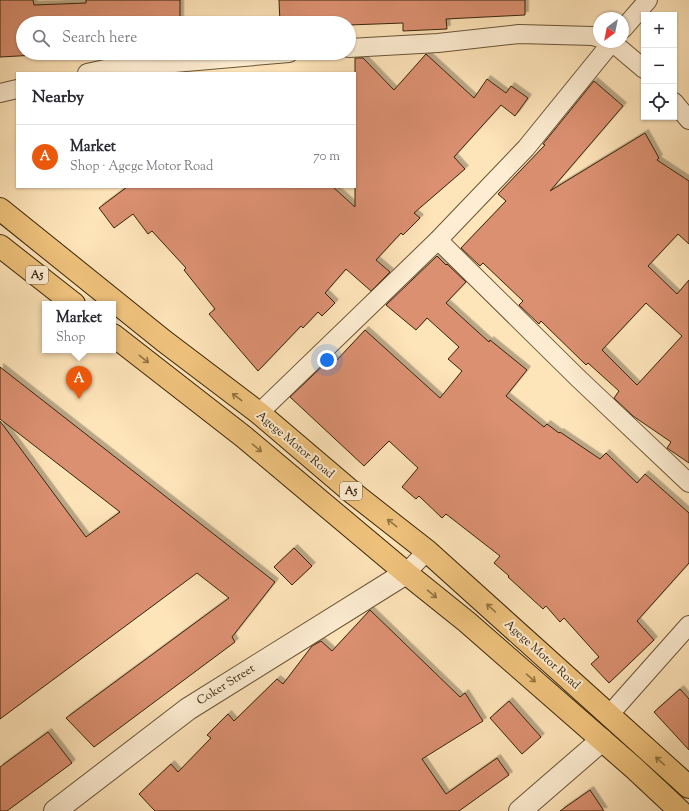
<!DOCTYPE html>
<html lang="en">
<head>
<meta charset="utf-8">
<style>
  :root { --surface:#fff; --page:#f7f7f7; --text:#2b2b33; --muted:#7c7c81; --line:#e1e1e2; --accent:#ea580c }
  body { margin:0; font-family:"Sorts Mill Goudy",serif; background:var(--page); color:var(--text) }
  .controls { position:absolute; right:12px; top:12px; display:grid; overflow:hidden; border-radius:0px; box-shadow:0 1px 3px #0004 }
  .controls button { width:36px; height:36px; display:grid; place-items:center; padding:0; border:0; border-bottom:1px solid var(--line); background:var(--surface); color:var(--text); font:20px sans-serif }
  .compass { position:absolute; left:593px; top:12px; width:36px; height:36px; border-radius:50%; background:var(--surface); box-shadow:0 1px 3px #0004; rotate:212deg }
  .you { position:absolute; left:327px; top:360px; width:14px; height:14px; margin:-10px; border:3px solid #fff; border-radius:50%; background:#1a73e8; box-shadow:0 0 0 6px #1a73e833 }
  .badge { display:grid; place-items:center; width:26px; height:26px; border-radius:50%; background:var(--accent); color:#fff; font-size:13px; font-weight:700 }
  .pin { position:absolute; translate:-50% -33px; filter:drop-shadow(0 1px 2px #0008) }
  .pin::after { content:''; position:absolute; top:21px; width:14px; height:12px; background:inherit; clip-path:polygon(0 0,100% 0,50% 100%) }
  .popup { position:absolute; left:42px; top:301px; width:74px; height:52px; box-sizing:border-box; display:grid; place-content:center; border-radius:0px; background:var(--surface); filter:drop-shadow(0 1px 3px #0005); font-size:13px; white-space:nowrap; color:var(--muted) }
  .popup b { font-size:15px; color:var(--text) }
  .popup::after { content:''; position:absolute; left:50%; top:100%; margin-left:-8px; border:8px solid transparent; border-top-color:var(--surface) }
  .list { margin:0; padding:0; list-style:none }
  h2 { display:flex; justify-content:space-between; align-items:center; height:52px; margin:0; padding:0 16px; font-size:17px }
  h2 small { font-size:13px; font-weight:400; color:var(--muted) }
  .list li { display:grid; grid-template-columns:26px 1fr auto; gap:12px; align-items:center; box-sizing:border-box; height:64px; padding:0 16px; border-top:1px solid var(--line) }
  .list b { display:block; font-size:15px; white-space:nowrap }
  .list p { margin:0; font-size:13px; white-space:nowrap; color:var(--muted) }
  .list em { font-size:13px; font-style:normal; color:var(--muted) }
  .icon { flex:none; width:22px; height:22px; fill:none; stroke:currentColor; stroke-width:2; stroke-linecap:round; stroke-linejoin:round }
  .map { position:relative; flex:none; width:689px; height:811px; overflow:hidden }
  .search { position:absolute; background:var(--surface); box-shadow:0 1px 3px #0004; left:16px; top:16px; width:340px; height:44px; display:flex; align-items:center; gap:10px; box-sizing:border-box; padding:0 14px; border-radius:22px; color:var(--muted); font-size:15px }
  .panel { position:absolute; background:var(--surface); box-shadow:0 1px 3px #0004; left:16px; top:72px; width:340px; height:116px; border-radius:0px }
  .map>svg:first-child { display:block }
  .building { fill:#db9071; stroke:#372409; fill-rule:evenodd; filter:url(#shadow) }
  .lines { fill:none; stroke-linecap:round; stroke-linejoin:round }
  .minor-casing { stroke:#695435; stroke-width:20 }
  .tertiary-casing { stroke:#695435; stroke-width:24 }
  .trunk-casing { stroke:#372409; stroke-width:24 }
  .minor { stroke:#feedd2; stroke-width:18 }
  .tertiary { stroke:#feedd2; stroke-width:22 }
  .trunk { stroke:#efc27c; stroke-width:22 }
  .oneway { stroke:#937342 }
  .labels { text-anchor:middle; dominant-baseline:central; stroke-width:4; stroke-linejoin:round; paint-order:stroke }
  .shield { fill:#feedd2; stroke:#736045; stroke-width:1 }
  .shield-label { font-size:11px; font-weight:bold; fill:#372409 }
  .street-label { font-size:12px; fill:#372409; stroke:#feedd2 }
</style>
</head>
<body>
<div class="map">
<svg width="689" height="811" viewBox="0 0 689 811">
  <defs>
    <filter id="shadow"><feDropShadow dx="3.5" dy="-3.5" stdDeviation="0" flood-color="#0004"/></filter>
  </defs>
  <rect width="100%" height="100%" fill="#fee4b9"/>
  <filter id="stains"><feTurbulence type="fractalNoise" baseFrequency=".005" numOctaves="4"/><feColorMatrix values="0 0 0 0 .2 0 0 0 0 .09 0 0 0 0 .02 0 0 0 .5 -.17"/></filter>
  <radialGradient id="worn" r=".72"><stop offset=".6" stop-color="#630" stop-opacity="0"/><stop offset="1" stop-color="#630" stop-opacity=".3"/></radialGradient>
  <g class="building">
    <polygon points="0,0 33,0 34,5 86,3 86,0 180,0 180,23 23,23 23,53 36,53 36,55 0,57"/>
    <polygon points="279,0 525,0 525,15 446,19 447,29 403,31 403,23 349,25 349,23 280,23"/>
    <polygon points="426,54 474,98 487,79 506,93 511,86 528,98 515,116 501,105 454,157 465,169 414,213 420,218 403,235 401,233 376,260 390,272 371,291 346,269 325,293 335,303 322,316 318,312 303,328 301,326 258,371 209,314 215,309 184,270 186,268 152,231 148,234 133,214 114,228 99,208 127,187 333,187 355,207 355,58 363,58 394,90"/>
    <path d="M 594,81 L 623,106 L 550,191 L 645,133 L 659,158 L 657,160 L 689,181 L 689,244 L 678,234 L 648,266 L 677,294 L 689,280 L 689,463 L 667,448 L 671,442 L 633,416 L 614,398 L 619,391 L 588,363 L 586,365 L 541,321 L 539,324 L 519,305 L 523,301 L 483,263 L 480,266 L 461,248 L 506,201 L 498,194 L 545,145 L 543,144 ZM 646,303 L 682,336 L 637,385 L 602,350 Z"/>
    <polygon points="437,256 446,265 447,264 466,282 446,303 489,342 490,340 527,370 506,396 544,427 547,424 559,433 560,432 600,459 606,453 637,483 645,474 689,513 689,563 637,621 654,640 609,683 591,664 599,657 564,618 560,622 546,606 543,609 508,577 509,576 494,563 500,556 446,514 442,518 419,496 416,499 402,487 418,468 389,441 364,466 290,397 332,357 336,361 365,330 440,398 462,371 448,359 459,347 427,318 416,330 386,305"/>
    <polygon points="0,367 275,582 232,637 235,642 94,747 66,718 229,598 197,573 0,719 0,421 86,537 120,512 0,419"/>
    <polygon points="294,548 312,566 292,585 274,567"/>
    <polygon points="370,610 460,697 465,693 483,721 422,759 446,794 497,758 509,775 459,811 155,811 139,794 171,764 178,772 211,738 207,735 228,714 234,721 277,679 283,684 312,646 321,641 332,651"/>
    <polygon points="680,689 689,699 689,750 654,712"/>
    <polygon points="509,701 541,737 522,754 490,718"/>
    <polygon points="48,732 72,763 7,811 0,811 0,767"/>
    <polygon points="590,790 604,811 560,811"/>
  </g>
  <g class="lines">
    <defs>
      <g id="minor">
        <polyline points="623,29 648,0"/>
        <polyline points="612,42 644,69"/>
        <polyline points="349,48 438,43 519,34 593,36 599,38"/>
        <polyline points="87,73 105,69 289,53"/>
        <polyline points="0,93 17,89"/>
        <polyline points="674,102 689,120"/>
        <polyline points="438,240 579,379 689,483"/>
        <polyline points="259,413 438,240 526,148 612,42"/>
        <polyline points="406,573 427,551"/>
        <polyline points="609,715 689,625"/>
      </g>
      <g id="tertiary">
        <polyline points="55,811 188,709 406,573"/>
        <polyline points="520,811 602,740"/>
      </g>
      <g id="trunk">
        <polyline points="0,209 164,341 259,413 353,493 427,551 689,787"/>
        <polyline points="0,246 74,304"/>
        <polyline points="113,335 244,437 406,573 467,622 634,768 680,811"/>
      </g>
    </defs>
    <use href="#minor" class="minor-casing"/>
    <use href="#tertiary" class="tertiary-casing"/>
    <use href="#trunk" class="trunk-casing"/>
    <use href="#minor" class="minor"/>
    <use href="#tertiary" class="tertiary"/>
    <use href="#trunk" class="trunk"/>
  </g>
  <defs><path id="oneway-shaft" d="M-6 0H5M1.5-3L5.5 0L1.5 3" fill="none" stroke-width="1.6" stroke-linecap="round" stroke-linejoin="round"/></defs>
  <g class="oneway">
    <use href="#oneway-shaft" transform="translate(144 359) rotate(38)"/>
    <use href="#oneway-shaft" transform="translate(237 397) rotate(-143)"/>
    <use href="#oneway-shaft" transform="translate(257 448) rotate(40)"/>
    <use href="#oneway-shaft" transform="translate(392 523) rotate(-142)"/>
    <use href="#oneway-shaft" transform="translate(432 594) rotate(39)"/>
    <use href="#oneway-shaft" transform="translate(491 608) rotate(-138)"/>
    <use href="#oneway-shaft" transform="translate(531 678) rotate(41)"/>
    <use href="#oneway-shaft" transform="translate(660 761) rotate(-138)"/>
  </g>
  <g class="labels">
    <g class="shield">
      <rect x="26" y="266" width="22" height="18" rx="3"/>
      <rect x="340" y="482" width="22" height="18" rx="3"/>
    </g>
    <g class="shield-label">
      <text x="37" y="275">A5</text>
      <text x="351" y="491">A5</text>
    </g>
    <g class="street-label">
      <text transform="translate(295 445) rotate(40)">Agege Motor Road</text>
      <text transform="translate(542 655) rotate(42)">Agege Motor Road</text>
      <text transform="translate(226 685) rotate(-32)">Coker Street</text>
    </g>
  </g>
  <rect width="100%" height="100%" filter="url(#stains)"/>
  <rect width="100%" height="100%" fill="url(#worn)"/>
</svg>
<div class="controls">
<button>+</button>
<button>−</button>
<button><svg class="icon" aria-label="locate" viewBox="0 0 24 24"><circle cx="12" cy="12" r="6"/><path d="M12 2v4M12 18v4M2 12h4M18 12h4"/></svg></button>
</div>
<svg class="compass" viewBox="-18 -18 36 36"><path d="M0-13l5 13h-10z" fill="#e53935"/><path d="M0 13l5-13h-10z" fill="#7c7c81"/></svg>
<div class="you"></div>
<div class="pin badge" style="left:79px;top:399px">A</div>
<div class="popup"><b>Market</b>Shop</div>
<div class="search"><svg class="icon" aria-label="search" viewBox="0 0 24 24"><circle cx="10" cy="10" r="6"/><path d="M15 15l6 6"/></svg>Search here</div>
<section class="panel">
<h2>Nearby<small></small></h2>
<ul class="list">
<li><span class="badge">A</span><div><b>Market</b><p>Shop · Agege Motor Road</p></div><em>70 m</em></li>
</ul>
</section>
</div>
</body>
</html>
